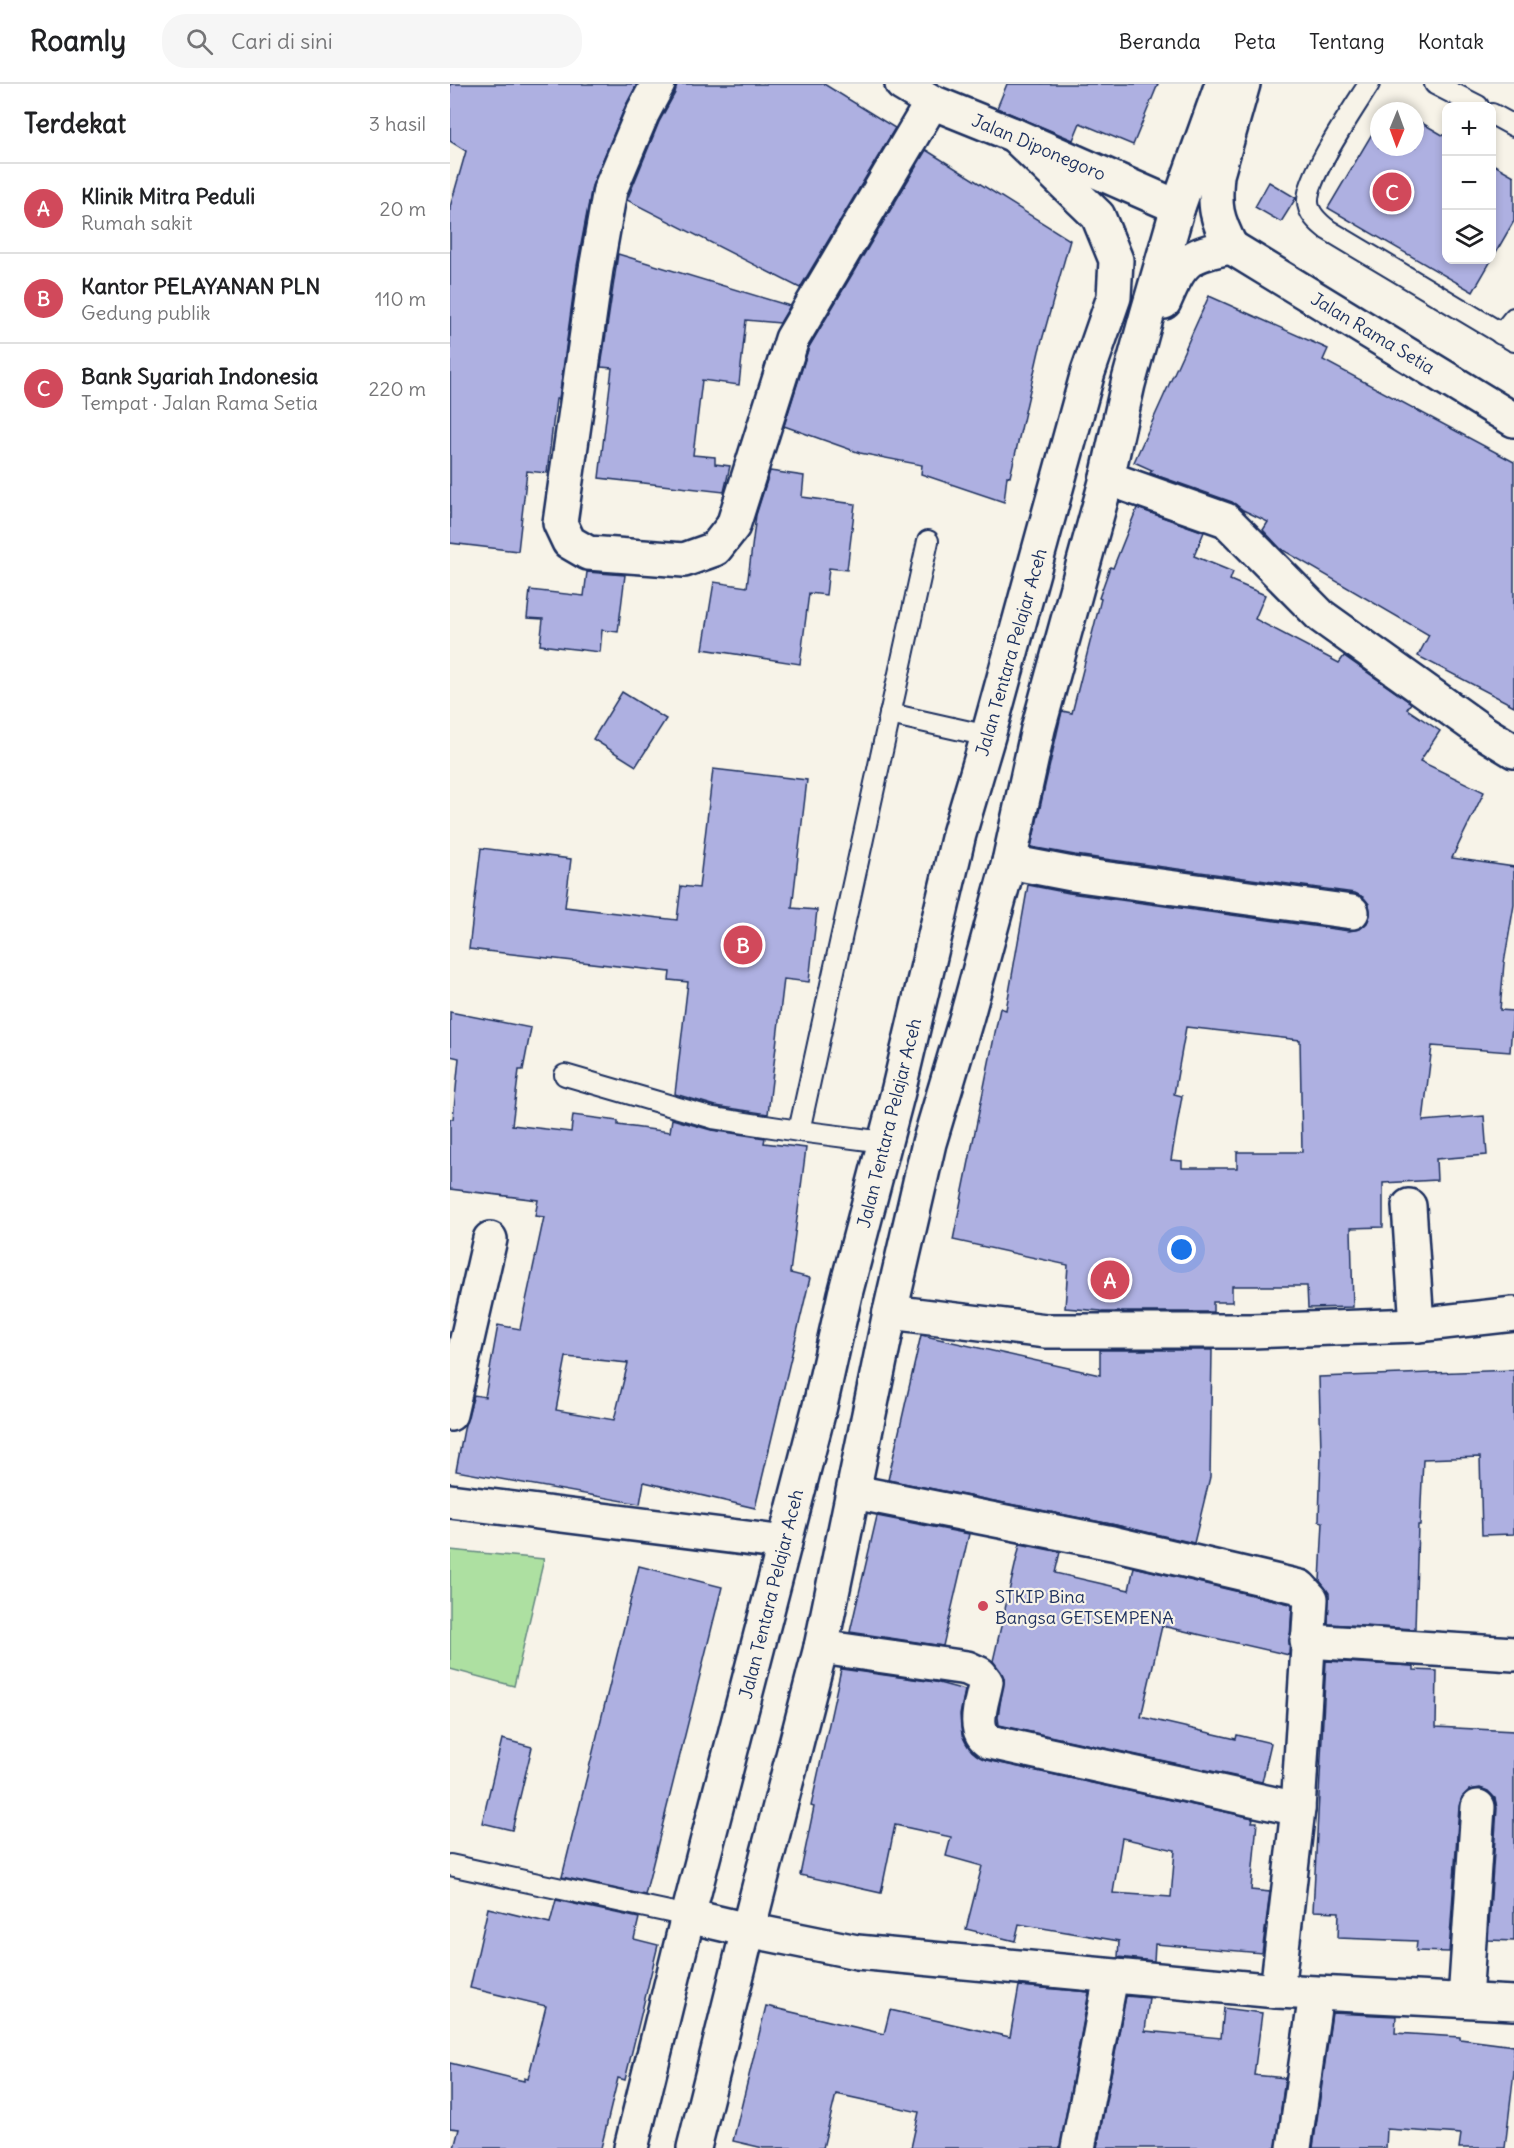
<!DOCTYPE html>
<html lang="id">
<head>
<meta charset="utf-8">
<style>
  :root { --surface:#fff; --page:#f6f6f6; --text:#202124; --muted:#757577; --line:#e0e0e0; --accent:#d1495b }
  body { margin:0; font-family:Delius,sans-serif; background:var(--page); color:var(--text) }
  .controls { position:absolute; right:18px; top:18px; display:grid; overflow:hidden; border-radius:12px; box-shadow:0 3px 9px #0003 }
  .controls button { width:54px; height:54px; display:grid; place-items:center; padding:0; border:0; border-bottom:2px solid var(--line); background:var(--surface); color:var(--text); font:30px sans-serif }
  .compass { position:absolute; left:920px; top:18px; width:54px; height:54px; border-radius:50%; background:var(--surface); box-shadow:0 3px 9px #0003; rotate:181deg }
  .you { position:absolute; left:732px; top:1166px; width:21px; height:21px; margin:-15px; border:4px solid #fff; border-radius:50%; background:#1a73e8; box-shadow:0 0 0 9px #1a73e833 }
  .badge { display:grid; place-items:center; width:39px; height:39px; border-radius:50%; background:var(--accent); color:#fff; font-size:20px; font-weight:700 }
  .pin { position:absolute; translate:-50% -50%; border:3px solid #fff; box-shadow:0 2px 6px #0006 }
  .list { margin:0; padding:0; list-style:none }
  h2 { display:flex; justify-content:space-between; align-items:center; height:78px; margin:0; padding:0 24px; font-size:26px }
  h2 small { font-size:20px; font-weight:400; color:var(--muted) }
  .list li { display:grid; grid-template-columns:39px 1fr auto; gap:18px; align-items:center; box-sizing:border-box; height:90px; padding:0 24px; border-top:2px solid var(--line) }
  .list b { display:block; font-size:22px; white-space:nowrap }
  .list p { margin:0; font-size:20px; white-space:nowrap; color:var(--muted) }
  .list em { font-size:20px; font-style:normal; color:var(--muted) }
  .icon { flex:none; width:33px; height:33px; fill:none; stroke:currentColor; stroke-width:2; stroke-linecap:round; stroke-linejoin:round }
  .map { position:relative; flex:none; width:1064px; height:2064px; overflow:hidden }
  header { display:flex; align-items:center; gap:36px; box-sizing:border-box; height:84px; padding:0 30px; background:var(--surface); border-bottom:2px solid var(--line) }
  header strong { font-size:28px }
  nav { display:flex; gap:33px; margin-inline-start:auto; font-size:21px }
  .search { width:420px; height:54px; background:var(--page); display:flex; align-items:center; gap:15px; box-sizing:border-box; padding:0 21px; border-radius:24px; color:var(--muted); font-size:22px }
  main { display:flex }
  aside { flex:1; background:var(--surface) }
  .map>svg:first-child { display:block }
  .green { fill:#ade0a1; stroke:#648880; stroke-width:1.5 }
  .building { fill:#aeb0e1; stroke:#1b2f5e; stroke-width:1.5; fill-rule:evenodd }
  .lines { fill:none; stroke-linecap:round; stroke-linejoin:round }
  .lane-casing { stroke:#1b2f5e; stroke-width:24 }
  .street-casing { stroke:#1b2f5e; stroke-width:38 }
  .secondary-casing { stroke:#1b2f5e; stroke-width:38 }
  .lane { stroke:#f7f3e8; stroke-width:20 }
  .street { stroke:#f7f3e8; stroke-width:33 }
  .secondary { stroke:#f7f3e8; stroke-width:33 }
  .poi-dot { fill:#d1495b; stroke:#f7f3e8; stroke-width:2 }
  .labels { text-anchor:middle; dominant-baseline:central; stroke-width:4.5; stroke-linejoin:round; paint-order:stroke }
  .street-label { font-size:18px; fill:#1b2f5e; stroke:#f7f3e8 }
  .poi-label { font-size:18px; fill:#1b2f5e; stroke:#f7f3e8; text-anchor:start }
</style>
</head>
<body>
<header>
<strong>Roamly</strong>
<div class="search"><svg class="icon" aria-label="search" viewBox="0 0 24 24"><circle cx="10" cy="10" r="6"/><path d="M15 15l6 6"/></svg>Cari di sini</div>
<nav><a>Beranda</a><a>Peta</a><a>Tentang</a><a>Kontak</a></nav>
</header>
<main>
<aside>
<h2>Terdekat<small>3 hasil</small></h2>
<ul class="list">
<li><span class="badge">A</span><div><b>Klinik Mitra Peduli</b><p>Rumah sakit</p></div><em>20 m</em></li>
<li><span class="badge">B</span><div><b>Kantor PELAYANAN PLN</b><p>Gedung publik</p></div><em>110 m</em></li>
<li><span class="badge">C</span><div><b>Bank Syariah Indonesia</b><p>Tempat · Jalan Rama Setia</p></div><em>220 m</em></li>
</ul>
</aside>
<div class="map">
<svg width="1064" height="2064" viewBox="0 0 1064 2064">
  <rect width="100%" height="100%" fill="#f7f3e8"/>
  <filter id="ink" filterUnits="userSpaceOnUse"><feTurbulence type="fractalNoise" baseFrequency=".0167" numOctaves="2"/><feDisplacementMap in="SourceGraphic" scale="12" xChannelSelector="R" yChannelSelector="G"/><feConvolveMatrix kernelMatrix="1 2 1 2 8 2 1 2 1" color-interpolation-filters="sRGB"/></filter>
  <g filter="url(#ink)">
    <polygon class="green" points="0,1466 94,1475 64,1602 0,1585"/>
    <g class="building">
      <polygon points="0,0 187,0 175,23 142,102 127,182 109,315 106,315 97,389 77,387 68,467 0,459 0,123 16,67 0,57"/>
      <polygon points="227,0 374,0 445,44 350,204 177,116 209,38 225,9"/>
      <polygon points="557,0 708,0 683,61 630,39 623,56 547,24"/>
      <polygon points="965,35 996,53 996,176 1041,176 1041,79 1064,92 1064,137 1023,208 878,124 929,38 929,63 965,63"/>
      <polygon points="476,66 620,156 589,267 560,393 557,392 554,418 471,390 472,381 410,369 334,342 359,263"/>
      <polygon points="819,98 846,114 831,138 805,123"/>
      <polygon points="168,170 340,222 330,239 296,236 289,301 252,296 243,371 265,373 265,380 280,382 274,408 149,394 162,284 151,283"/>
      <polygon points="759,212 878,265 873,276 1064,378 1064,622 968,572 979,551 831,465 813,446 818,438 793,426 782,418 700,389 702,386 684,378"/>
      <polygon points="320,387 354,392 352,413 405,420 397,486 379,484 376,511 359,509 350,580 253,565 264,498 297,503 306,431"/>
      <path d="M 687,424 L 754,448 L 744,472 L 783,488 L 780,496 L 815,511 L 805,535 L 889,579 L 894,572 L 961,619 L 957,625 L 990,647 L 970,677 L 1034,708 L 1002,774 L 1064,783 L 1064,821 L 1054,879 L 1050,926 L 1063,927 L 1060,968 L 982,962 L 973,1037 L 1034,1032 L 1037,1071 L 986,1075 L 987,1096 L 933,1099 L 933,1143 L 901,1144 L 903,1223 L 858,1224 L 857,1202 L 782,1202 L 782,1218 L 763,1218 L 763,1228 L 651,1228 L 651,1227 L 615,1224 L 618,1181 L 503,1156 L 550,924 L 556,926 L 578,801 L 619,809 L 899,847 L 910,845 L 917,839 L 920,831 L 919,820 L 913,813 L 905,809 L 625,771 L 581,763 L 612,627 L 622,629 L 651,515 L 649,514 L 660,483 L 663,484 ZM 736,943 L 850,956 L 852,1068 L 787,1068 L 787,1084 L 732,1084 L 732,1077 L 721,1076 L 732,1012 L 724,1010 Z"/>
      <polygon points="137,488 175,491 168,548 152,546 150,568 90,561 93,535 77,534 80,506 134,512"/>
      <polygon points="172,608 216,635 186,682 143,655"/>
      <polygon points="263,685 357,696 342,824 367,826 359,898 334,895 318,1030 266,1022 225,1010 238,898 219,896 220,888 19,865 31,764 121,775 115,823 227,836 231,802 249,804"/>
      <path d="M 0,928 L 81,944 L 73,986 L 69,986 L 62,1041 L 121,1048 L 123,1031 L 168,1037 L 168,1041 L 220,1048 L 222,1035 L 261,1046 L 315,1054 L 314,1059 L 356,1064 L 340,1189 L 360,1194 L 305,1424 L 194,1398 L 190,1420 L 6,1387 L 15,1340 L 24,1311 L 35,1313 L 48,1241 L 70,1245 L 94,1133 L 85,1132 L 88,1116 L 0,1105 L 0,1035 L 3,1035 L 9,974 L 0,972 ZM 116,1273 L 178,1279 L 164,1336 L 106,1326 Z"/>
      <polygon points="471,1251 650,1291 650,1266 762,1266 760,1393 744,1459 666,1441 438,1396"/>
      <polygon points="1064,1286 1064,1450 1032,1451 1030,1373 973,1375 970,1441 968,1441 965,1545 878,1540 879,1509 870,1497 873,1438 869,1437 871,1368 869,1293"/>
      <polygon points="427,1432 519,1450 493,1562 400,1548"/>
      <polygon points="570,1460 610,1468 605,1489 679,1506 684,1483 840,1520 842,1522 839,1571 712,1542 691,1633 786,1655 787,1651 821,1659 812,1698 549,1641 548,1633 554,1595 543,1577"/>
      <polygon points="189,1482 272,1503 195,1811 112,1793"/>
      <polygon points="876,1577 964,1582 964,1586 987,1587 986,1643 1064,1647 1064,1857 1038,1856 1047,1724 1045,1714 1038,1707 1030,1704 1019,1706 1012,1713 1009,1722 999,1868 966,1867 967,1857 888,1854 889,1828 863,1827"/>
      <path d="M 391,1585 L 485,1598 L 515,1606 L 510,1631 L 512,1651 L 522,1667 L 536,1676 L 803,1734 L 802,1738 L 807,1738 L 801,1806 L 820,1808 L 812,1869 L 705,1860 L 704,1877 L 668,1873 L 669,1857 L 569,1840 L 565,1857 L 516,1845 L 532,1782 L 496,1772 L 501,1753 L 445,1741 L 431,1809 L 350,1791 L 364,1723 L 361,1722 ZM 672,1754 L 725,1766 L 721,1813 L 663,1809 Z"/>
      <polygon points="52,1655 82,1663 62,1746 32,1739"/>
      <polygon points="106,1816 189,1834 184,1855 208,1861 175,1996 168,1994 151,2064 4,2064 9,2045 0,2044 0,1979 74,1997 74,1994 78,1995 96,1922 20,1904 38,1824 100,1839"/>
      <polygon points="569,1902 639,1908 610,2064 461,2064 469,2028 386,2010 373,2064 313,2064 283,2057 316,1922 434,1950 440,1926 560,1953"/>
      <polygon points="676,1912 699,1914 695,1947 771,1954 774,1924 812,1929 804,1991 835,1994 826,2064 647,2064"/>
      <polygon points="882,1929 946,1932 945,1949 1010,1953 1010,1955 1064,1962 1064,1988 1055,2064 1009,2064 1011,2050 937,2045 936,2064 863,2064"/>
    </g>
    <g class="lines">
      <defs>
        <g id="lane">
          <path d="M 919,0 C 904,24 858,91 858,116 C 857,129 869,139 878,146 L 1064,257"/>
          <polyline points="985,0 1028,22"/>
          <polyline points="1042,30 1064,42"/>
          <polyline points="1051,250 1064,234"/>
          <polyline points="440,630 538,652"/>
          <polyline points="115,991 263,1034 349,1047 434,1058"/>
          <polyline points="349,1047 478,457"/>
          <polyline points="0,1781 238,1832"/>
        </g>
        <g id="street">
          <polyline points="208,0 192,30 160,106 146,185 110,439 119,458 138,469 234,476 265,465 283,442 342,255 482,18"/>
          <polyline points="657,394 776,436 871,532 1033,648 1064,667"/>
          <polyline points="559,778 622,790 902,828"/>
          <polyline points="959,1122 967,1241"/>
          <polyline points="440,1228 596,1247 801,1247 967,1241 1064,1230"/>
          <polyline points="0,1330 40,1155"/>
          <polyline points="404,1408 662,1459 850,1503 861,1515 848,1725 827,1907"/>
          <polyline points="0,1417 335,1459"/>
          <polyline points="857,1557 1064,1570"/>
          <path d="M 371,1563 L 517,1584 L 530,1590 L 536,1598 C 532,1619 520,1646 540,1658 L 848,1725"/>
          <polyline points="1015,1916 1028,1723"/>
          <polyline points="628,2064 661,1893"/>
          <polyline points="844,2064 866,1910"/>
        </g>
        <g id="secondary">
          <polyline points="452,0 482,18 564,51 728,123"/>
          <polyline points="781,163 1064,336"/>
          <path d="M 781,163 C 766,134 764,123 767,91 L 793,0"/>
          <path d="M 714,218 C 732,176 737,171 781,163"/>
          <polyline points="238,1832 298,1846 407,1868 827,1907 1064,1919"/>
          <polyline points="181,2064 238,1832 370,1322 395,1210 448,1008 509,750 538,652 638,288 664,213 666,176 648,132 564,51"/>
          <polyline points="244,2064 298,1846 371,1563 440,1228 479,1059 517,932 559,778 588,645 657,394 678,300 697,231 728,123 772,0"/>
        </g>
      </defs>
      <use href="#lane" class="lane-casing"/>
      <use href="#street" class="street-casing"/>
      <use href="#secondary" class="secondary-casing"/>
      <use href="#lane" class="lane"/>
      <use href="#street" class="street"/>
      <use href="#secondary" class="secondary"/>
    </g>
  </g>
  <circle class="poi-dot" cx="533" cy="1522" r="6"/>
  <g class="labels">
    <g class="street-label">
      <text transform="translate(589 63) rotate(23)">Jalan Diponegoro</text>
      <text transform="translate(923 249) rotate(31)">Jalan Rama Setia</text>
      <text transform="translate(561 568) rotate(-74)">Jalan Tentara Pelajar Aceh</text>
      <text transform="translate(439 1039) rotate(-76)">Jalan Tentara Pelajar Aceh</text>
      <text transform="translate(321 1510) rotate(-76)">Jalan Tentara Pelajar Aceh</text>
    </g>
    <g class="poi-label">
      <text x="545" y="1512">STKIP Bina<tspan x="545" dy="21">Bangsa GETSEMPENA</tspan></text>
    </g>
  </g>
</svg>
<div class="controls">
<button>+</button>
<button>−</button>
<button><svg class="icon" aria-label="layers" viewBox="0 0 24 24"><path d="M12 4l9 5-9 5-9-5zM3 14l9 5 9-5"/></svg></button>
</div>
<svg class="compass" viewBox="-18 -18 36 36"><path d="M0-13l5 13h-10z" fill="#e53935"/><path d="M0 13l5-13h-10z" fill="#757577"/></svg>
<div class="you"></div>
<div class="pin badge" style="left:660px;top:1196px">A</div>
<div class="pin badge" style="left:293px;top:861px">B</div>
<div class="pin badge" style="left:942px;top:108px">C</div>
</div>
</main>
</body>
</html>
